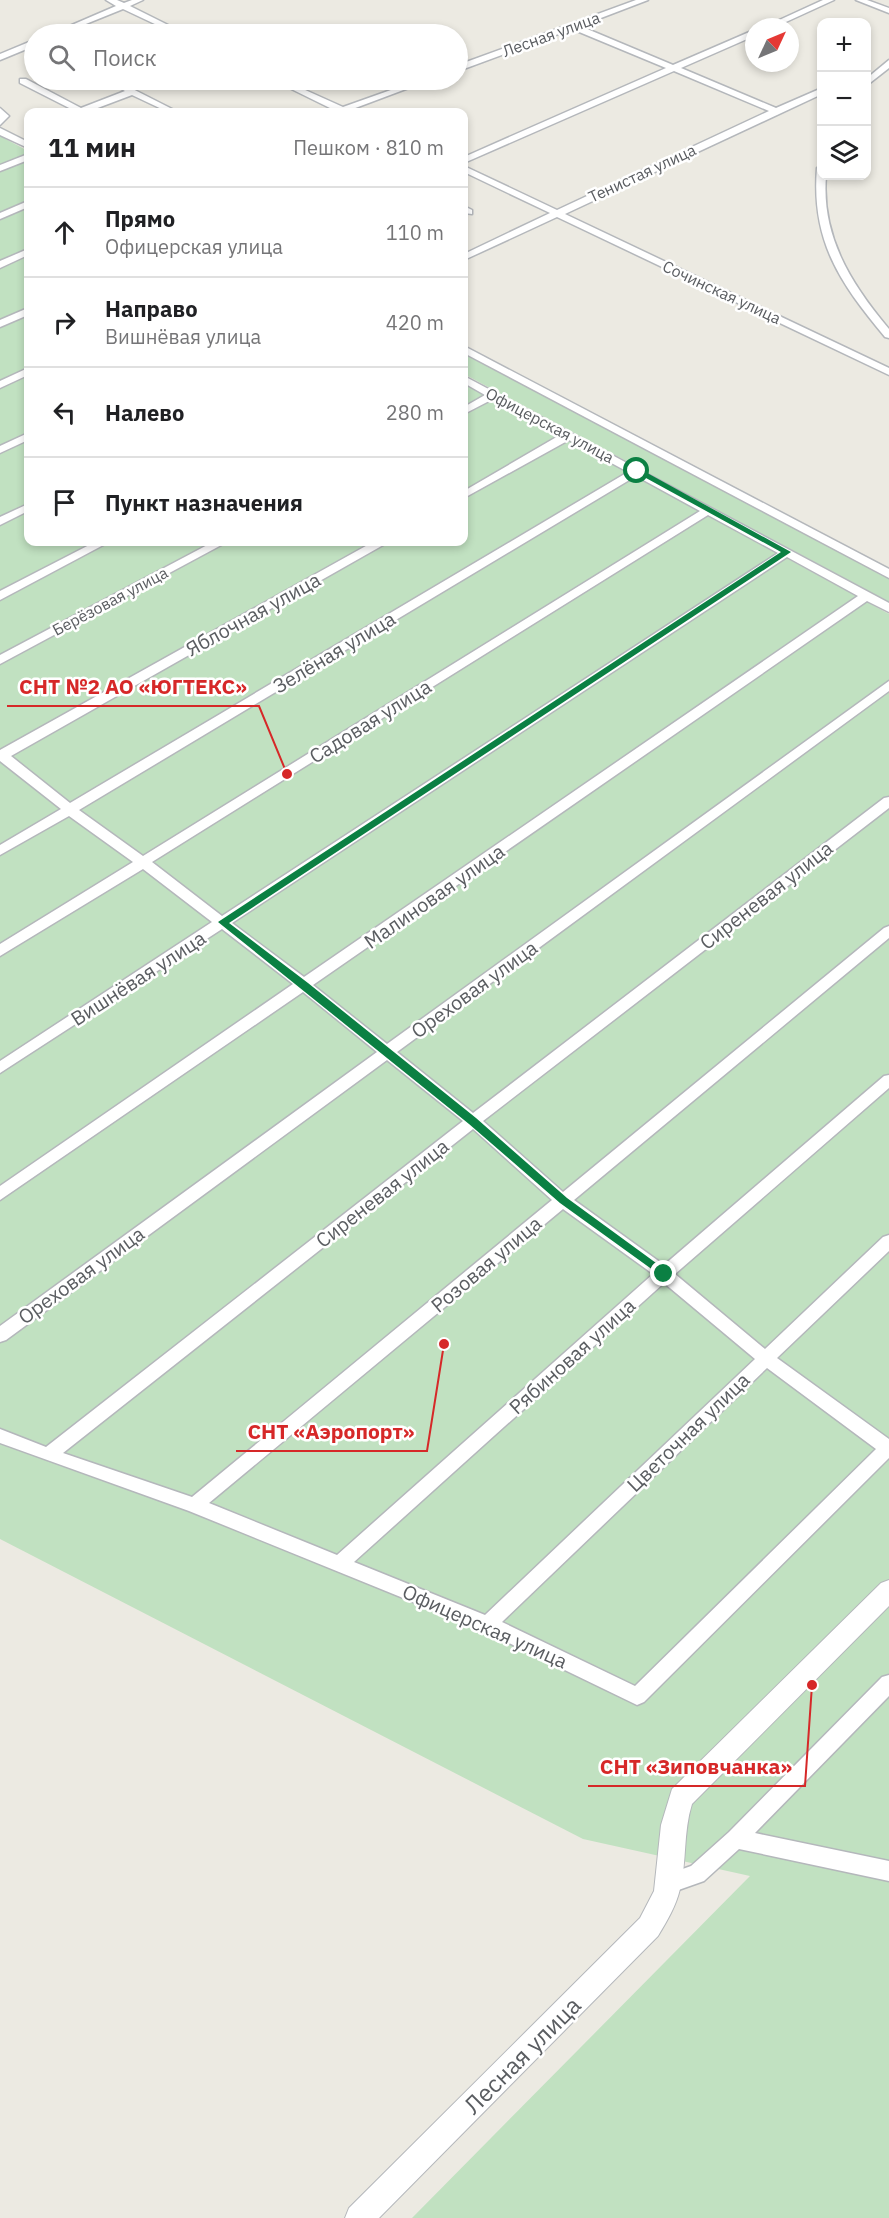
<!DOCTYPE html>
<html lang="ru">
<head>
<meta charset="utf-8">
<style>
  :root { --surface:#fff; --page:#f6f6f6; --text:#202124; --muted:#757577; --line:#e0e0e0 }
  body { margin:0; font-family:"IBM Plex Sans",sans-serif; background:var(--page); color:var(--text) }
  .controls { position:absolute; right:18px; top:18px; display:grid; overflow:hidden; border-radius:12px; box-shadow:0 3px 9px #0003 }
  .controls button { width:54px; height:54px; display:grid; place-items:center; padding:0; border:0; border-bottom:2px solid var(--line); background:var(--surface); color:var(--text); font:30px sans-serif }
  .compass { position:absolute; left:745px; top:18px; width:54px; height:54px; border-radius:50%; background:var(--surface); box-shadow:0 3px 9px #0003; rotate:46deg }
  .stop { position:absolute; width:18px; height:18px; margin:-14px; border:4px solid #0b8043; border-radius:50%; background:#fff }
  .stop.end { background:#0b8043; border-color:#fff; box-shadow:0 2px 6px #0008 }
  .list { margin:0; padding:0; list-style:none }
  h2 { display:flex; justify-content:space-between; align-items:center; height:78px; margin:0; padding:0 24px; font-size:26px }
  h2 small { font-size:20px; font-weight:400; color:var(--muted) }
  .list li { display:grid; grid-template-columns:39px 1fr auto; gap:18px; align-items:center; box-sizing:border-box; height:90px; padding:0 24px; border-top:2px solid var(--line) }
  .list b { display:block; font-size:22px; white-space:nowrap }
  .list p { margin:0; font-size:20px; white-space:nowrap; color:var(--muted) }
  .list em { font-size:20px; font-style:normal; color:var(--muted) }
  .icon { flex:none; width:33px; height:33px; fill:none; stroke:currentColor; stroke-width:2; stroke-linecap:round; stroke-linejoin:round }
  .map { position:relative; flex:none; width:889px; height:2218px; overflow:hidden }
  .search { position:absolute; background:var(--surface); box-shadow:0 3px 9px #0003; left:24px; top:24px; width:444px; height:66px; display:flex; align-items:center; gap:15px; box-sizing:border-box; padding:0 21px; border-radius:33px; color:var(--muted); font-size:22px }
  .panel { position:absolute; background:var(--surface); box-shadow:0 3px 9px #0003; left:24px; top:108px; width:444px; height:438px; border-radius:12px }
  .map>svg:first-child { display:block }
  .green { fill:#c1e1c1 }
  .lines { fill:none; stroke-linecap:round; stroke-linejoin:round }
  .minor-casing { stroke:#b4b7bb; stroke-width:3 }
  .tertiary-casing { stroke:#b4b7bb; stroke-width:2 }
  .minor { fill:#fff; fill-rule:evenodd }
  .tertiary { fill:#fff; fill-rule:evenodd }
  .route { fill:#0b8043 }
  .labels { text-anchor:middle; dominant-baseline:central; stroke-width:5; stroke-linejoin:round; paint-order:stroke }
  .far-street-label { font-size:16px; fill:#5a5d61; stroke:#fff }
  .street-label { font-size:20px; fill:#5a5d61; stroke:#fff }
  .near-street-label { font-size:24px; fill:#5a5d61; stroke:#fff }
  .leader { fill:none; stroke:#d62828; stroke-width:2 }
  .callout-dot { fill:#d62828; stroke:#fff; stroke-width:2 }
  .callout-label { font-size:21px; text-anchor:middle; font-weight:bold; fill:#d62828; stroke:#fff; stroke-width:5; stroke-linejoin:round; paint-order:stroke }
</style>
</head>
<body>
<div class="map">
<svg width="889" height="2218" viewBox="0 0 889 2218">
  <rect width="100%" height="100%" fill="#eceae2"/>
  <g class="green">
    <polygon points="0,136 28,151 28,542 464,542 464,382 889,614 889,2218 412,2218 750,1876 583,1839 0,1539"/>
    <polygon points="464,354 889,577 889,602 464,374"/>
  </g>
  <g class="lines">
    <defs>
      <g id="minor">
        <polygon points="106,0 117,0 124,3 132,0 143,0 130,6 186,34 176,34 123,9 61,34 51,34 116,6"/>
        <polygon points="636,0 648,0 580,26 673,65 754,30 754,36 681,68 776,108 822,88 822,94 565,214 889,368 889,375 557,217 464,260 464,254 550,213 464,172 464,166 557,210 769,111 674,71 464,163 464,157 666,68 572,29 461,70 458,70 458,65"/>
        <polygon points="823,0 834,0 775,27 764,27"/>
        <polygon points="856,0 867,0 889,8 889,13"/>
        <polygon points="34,40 34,46 0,60 0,54"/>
        <polygon points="889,60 889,68 866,86 866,79"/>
        <polygon points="20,79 26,79 81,108 125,91 105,80 115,80 178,112 168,112 132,95 87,112 77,112 20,83"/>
        <polygon points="273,80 283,80 343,107 419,80 430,80 350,110 351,112 332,112 334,110"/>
        <polygon points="0,108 9,116 0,125"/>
        <polygon points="0,128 28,142 28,148 0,135"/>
        <polygon points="28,154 28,160 0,171 0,165"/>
        <path d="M 822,165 L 822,176 L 826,176 C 821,236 851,284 889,329 L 889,338 L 885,337 C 840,283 811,241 817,168 Z"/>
        <polygon points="28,201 28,207 0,219 0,213"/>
        <polygon points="464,206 472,210 472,214 464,213"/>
        <polygon points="28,249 28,255 0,268 0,261"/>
        <polygon points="28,308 28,315 0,327 0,320"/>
        <polygon points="464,346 889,569 889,578 464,353"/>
        <polygon points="28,368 28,375 0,388 0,381"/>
        <path d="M 464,376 L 889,603 L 889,612 L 867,601 L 313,985 L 387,1044 L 889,681 L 889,691 L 397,1052 L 473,1113 L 884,798 L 889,797 L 889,808 L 483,1121 L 563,1192 L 884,928 L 889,926 L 889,938 L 574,1200 L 664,1265 L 884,1076 L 889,1075 L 889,1088 L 675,1274 L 765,1349 L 883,1237 L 889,1235 L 889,1251 L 777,1358 L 889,1439 L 889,1458 L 644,1702 L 637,1705 L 482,1630 L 189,1511 L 0,1443 L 0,1429 L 46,1447 L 463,1121 L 387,1060 L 6,1340 L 0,1342 L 0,1326 L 377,1052 L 303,992 L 0,1200 L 0,1186 L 293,984 L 222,929 L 0,1073 L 0,1061 L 212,922 L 143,869 L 0,956 L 0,944 L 133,862 L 69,816 L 0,855 L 0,845 L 61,809 L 0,761 L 0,750 L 373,542 L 386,542 L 385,544 L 11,756 L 70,803 L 628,472 L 569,440 L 464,498 L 464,491 L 560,435 L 493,399 L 464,414 L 464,407 L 485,395 L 464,383 ZM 636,476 L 700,511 L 143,856 L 79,810 ZM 708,515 L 778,553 L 222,916 L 152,862 ZM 787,557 L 858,596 L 304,977 L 232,923 ZM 473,1129 L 552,1200 L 192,1497 L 63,1453 ZM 563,1209 L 653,1274 L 337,1555 L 209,1503 ZM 664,1283 L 755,1359 L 485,1615 L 354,1562 ZM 767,1368 L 876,1449 L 635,1686 L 502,1622 Z"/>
        <polygon points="28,433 28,440 0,453 0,446"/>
        <polygon points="28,504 28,511 0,525 0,517"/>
        <polygon points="95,542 109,542 0,600 0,591"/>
        <polygon points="213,542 227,542 0,664 0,655"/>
        <polygon points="889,1675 889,1696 755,1833 889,1861 889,1881 739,1849 704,1881 670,1893 663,1890 660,1883 663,1876 691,1866 729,1832 882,1677"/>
      </g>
      <path id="tertiary" d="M 889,1580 L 889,1606 L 692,1804 C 683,1832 687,1861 680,1889 C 676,1906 667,1921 658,1936 L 379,2218 L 345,2218 L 349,2208 L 640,1918 L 654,1891 L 661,1825 L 672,1789 L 881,1583 Z"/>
    </defs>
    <use href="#minor" class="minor-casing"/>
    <use href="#tertiary" class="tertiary-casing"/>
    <use href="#minor" class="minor"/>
    <use href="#tertiary" class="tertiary"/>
  </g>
  <polygon class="route" points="635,469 640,469 791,552 229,923 308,983 476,1118 567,1198 667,1271 667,1277 664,1278 560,1203 469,1124 218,922 781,552 635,472"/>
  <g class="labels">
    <g class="far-street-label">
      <text transform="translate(551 34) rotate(-20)">Лесная улица</text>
      <text transform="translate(642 173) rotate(-25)">Тенистая улица</text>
      <text transform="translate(722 292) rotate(25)">Сочинская улица</text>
      <text transform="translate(550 425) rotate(28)">Офицерская улица</text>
      <text transform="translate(110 601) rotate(-28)">Берёзовая улица</text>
    </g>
    <g class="street-label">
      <text transform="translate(253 614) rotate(-29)">Яблочная улица</text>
      <text transform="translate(334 652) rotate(-31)">Зелёная улица</text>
      <text transform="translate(370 721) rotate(-32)">Садовая улица</text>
      <text transform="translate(766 895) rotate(-38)">Сиреневая улица</text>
      <text transform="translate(434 896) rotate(-35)">Малиновая улица</text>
      <text transform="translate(138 978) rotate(-33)">Вишнёвая улица</text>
      <text transform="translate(474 989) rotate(-36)">Ореховая улица</text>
      <text transform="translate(382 1193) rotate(-38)">Сиреневая улица</text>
      <text transform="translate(486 1264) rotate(-40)">Розовая улица</text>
      <text transform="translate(81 1275) rotate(-36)">Ореховая улица</text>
      <text transform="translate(572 1356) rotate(-42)">Рябиновая улица</text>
      <text transform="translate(688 1432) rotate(-44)">Цветочная улица</text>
      <text transform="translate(485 1626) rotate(24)">Офицерская улица</text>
    </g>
    <g class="near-street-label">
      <text transform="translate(522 2055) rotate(-45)">Лесная улица</text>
    </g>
  </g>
  <path class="leader" d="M287 774L259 706H7M444 1344L427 1451H236M812 1685L805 1786H588"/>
  <g class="callout-dot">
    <circle cx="287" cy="774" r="6"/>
    <circle cx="444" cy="1344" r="6"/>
    <circle cx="812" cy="1685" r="6"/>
  </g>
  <g class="callout-label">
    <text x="133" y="694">СНТ №2 АО «ЮГТЕКС»</text>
    <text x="331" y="1439">СНТ «Аэропорт»</text>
    <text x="696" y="1774">СНТ «Зиповчанка»</text>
  </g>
</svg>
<div class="controls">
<button>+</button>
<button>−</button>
<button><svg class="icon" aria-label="layers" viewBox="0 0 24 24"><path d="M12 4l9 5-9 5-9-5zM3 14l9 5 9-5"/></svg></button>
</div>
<svg class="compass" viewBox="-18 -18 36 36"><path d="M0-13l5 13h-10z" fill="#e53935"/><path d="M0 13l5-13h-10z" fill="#757577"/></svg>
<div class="stop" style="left:637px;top:471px"></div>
<div class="stop end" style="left:664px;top:1274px"></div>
<div class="search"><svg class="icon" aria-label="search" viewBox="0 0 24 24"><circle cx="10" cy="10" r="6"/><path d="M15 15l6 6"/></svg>Поиск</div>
<section class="panel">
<h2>11 мин<small>Пешком · 810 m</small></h2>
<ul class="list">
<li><svg class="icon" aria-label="ahead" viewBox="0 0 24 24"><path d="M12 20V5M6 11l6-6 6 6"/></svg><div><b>Прямо</b><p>Офицерская улица</p></div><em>110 m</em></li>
<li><svg class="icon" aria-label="right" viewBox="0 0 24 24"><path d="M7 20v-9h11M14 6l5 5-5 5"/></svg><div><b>Направо</b><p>Вишнёвая улица</p></div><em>420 m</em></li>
<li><svg class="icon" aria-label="left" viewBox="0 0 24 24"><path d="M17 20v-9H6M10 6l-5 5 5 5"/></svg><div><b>Налево</b></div><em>280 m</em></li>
<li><svg class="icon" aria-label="arrive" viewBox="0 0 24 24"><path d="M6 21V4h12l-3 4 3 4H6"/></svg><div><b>Пункт назначения</b></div></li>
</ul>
</section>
</div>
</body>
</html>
